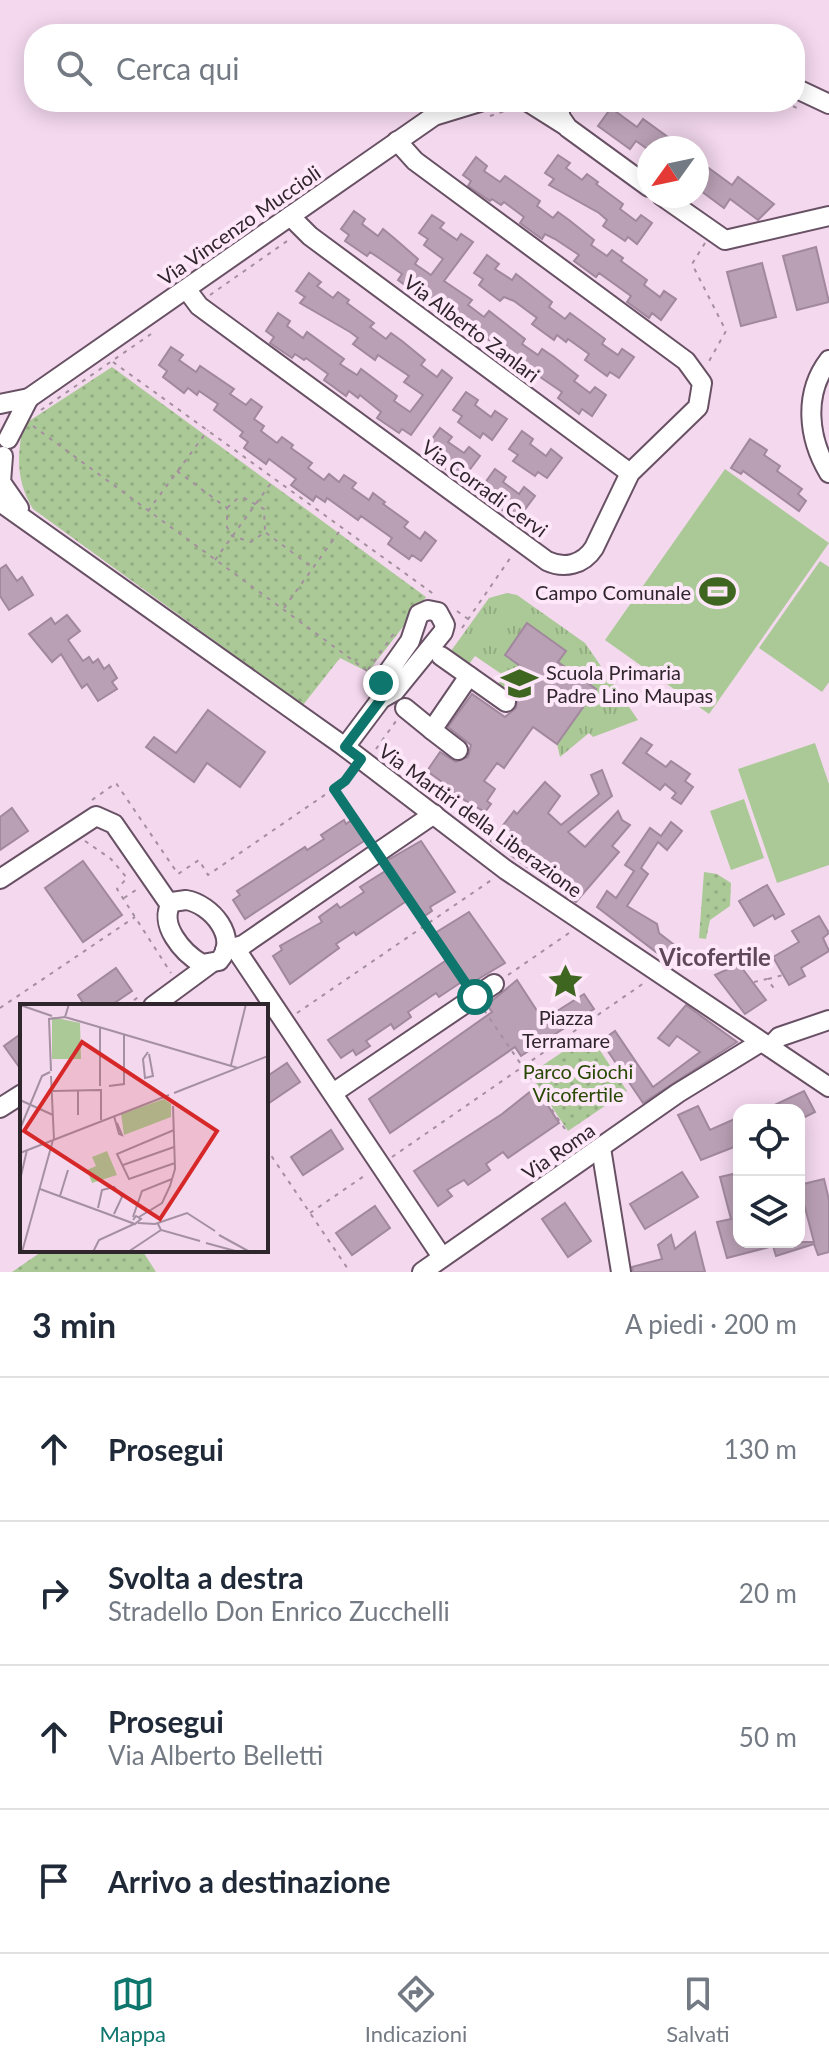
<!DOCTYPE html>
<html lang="it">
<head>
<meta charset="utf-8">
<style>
  :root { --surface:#fff; --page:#f2f2f3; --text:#1f2937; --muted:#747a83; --line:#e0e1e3; --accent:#0f766e }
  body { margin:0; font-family:Lato,sans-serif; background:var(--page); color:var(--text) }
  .controls { position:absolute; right:24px; bottom:24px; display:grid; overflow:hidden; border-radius:16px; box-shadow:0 4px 20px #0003 }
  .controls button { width:72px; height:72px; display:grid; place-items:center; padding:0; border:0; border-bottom:2px solid var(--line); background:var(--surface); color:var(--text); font:40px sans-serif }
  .compass { position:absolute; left:637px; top:136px; width:72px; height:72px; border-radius:50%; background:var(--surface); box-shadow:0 4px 20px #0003; rotate:237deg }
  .stop { position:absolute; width:24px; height:24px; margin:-18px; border:6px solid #0f766e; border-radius:50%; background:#fff }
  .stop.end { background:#0f766e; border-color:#fff; box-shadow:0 2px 8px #0008 }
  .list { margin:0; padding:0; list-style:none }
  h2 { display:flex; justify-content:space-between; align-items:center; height:104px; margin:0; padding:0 32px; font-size:34px }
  h2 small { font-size:26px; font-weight:400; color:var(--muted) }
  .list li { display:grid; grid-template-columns:52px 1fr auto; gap:24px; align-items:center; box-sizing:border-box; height:144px; padding:0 32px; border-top:2px solid var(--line) }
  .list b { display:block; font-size:30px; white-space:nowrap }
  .list p { margin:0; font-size:26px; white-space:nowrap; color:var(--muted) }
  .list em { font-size:26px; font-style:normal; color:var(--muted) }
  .icon { flex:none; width:44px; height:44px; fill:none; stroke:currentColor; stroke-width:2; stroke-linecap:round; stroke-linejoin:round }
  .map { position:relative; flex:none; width:829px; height:1272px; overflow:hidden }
  .search { position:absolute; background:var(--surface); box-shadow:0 4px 20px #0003; left:24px; right:24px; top:24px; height:88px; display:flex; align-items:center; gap:20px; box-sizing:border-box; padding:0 28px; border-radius:32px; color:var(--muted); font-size:30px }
  .sheet { height:680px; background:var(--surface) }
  nav { display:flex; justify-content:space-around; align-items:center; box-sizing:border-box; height:112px; border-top:2px solid var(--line); background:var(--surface); font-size:22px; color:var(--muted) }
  nav a { display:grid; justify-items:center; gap:4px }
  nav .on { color:var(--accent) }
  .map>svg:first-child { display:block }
  .grass { fill:url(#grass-tufts) }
  .park { fill:url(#park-dots) }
  .pitch { fill:#aac997 }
  .building { fill:#baa0b5; stroke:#a1889d; stroke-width:2 }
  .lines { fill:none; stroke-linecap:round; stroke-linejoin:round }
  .minor-casing { stroke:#685164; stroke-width:22 }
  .path { stroke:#a48f9f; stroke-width:2; stroke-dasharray:4 6; stroke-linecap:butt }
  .minor { stroke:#fff; stroke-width:18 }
  .route { stroke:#0f766e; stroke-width:10 }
  .labels { text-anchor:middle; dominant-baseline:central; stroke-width:8; stroke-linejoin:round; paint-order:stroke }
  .street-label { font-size:20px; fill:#2f252d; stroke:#fee7f9 }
  .poi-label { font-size:20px; fill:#2f252d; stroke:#fee7f9; text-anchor:end }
  .park-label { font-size:20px; fill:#274903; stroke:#fee7f9 }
  .quarter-label { font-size:24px; font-weight:bold; fill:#5f485a; stroke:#fee7f9 }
  .inset-road { fill:none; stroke:#a590a1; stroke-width:2 }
  .view { fill:#d62828; fill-opacity:0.15; stroke:#d62828; stroke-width:4 }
  .inset-edge { fill:none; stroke:#2f252d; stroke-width:4 }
</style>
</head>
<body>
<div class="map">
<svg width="829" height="1272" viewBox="0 0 829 1272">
  <defs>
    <pattern id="grass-tufts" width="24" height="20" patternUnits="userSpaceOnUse" patternTransform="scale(2)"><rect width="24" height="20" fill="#aac997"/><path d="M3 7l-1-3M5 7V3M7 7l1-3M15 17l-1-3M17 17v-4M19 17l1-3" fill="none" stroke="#93ac82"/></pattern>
    <pattern id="park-dots" width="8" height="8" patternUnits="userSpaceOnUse" patternTransform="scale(2)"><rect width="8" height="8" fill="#aac997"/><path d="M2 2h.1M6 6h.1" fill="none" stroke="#93ac82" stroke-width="1.8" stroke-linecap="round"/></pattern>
  </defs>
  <rect width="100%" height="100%" fill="#f4d8ee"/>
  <polygon class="grass" points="507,593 517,595 585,643 638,720 593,737 589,733 560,757 557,744 596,689 558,662 566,651 522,667 503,688 498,685 503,675 475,656 469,664 451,651 489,598"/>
  <g class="park">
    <path d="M 112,367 L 426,597 L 368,672 L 340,658 L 303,705 L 33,509 C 16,480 17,458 23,425 Z"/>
    <polygon points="704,872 717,874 731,883 730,906 710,920 706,939 699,938"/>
    <polygon points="589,1034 627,1091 568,1131 530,1074"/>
    <polygon points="44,1250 142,1250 156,1272 12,1272"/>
  </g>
  <g class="pitch">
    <polygon points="725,469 829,543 709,714 605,640"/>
    <polygon points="820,561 829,567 829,682 822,692 759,648"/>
    <polygon points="815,743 829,784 829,865 777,883 738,769"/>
    <polygon points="744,799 764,858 731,870 710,811"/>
  </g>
  <g class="building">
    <polygon points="611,108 637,127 643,119 683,148 646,148 636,141 630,149 598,126"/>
    <polygon points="558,155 570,163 566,168 582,180 587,174 598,182 596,184 623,204 620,209 636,221 641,215 652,223 637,244 628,237 625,241 603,226 607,220 599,213 549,185 554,179 545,173"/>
    <polygon points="476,157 487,166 484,171 500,182 505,176 540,201 537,206 553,218 558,212 569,220 594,240 591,245 607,256 612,250 623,258 621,261 647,280 644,285 660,297 664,291 676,299 661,320 652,313 649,318 627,302 631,296 599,273 596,277 574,261 579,255 555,239 545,234 542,239 520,223 524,217 504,202 501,205 492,199 490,201 468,186 471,181 463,175"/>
    <polygon points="706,166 732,185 738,177 774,204 758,220 730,199 724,208 697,188 697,178"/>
    <polygon points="354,211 365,219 362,224 378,236 383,229 394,238 418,259 415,264 431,275 443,259 424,245 428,239 419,233 432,215 444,223 440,228 457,240 461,234 473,242 444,281 472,300 468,305 484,317 489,311 525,339 522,344 538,355 542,349 554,357 578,376 574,381 590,393 595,387 606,395 592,416 582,409 579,414 558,398 562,392 540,377 530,372 527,376 505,360 509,354 486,338 476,333 473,338 451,322 456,316 423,292 420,296 398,280 402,274 379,258 370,252 367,256 345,241 349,235 341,229"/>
    <polygon points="816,247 829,302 797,310 783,256"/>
    <polygon points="487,255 499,264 495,269 512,280 516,274 552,302 549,307 565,319 570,313 605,339 602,344 618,355 622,349 634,357 619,378 610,372 607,376 585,360 589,354 568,339 566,342 557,335 554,340 532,324 537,318 514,301 504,297 500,301 479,285 483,279 474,273"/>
    <polygon points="762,263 776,317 741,326 727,272"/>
    <polygon points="309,273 321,282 317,286 333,298 338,292 349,300 347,303 374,323 370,327 386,339 391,333 402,341 425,360 421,365 437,377 442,370 452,378 411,435 402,429 399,433 377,418 381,412 360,395 358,398 349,391 346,396 324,380 328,374 306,358 304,360 295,354 292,358 270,343 274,337 266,331 278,313 290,321 287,326 303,338 307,332 344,359 340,364 357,375 361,369 397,396 394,401 410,412 423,395 404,382 409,376 378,355 375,360 353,344 358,338 350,332 300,303 305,297 296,291"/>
    <polygon points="171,347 183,355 179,360 196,372 200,366 234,389 230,394 246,405 251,399 262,407 254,419 264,426 261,431 277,443 282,437 293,445 291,448 312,463 308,468 324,480 329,474 339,482 344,475 356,483 352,488 369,500 373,493 385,502 383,504 408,522 404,527 420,539 425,532 436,541 421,561 412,555 409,559 388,544 392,538 361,516 358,520 327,498 325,502 316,496 313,501 291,485 296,479 269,459 266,464 244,448 248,442 240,436 243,432 214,410 218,404 199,391 197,395 188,388 184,393 163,377 167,371 159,365"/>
    <polygon points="466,392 478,400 475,405 491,417 495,411 507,419 492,440 483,433 480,438 458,422 462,416 453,410"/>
    <polygon points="440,428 452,437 448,442 464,453 469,447 480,456 465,476 456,470 453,474 431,459 436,453 427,446"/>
    <polygon points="522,431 533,439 530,444 546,456 551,449 562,458 547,478 538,472 535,476 513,461 518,455 509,449"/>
    <polygon points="750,439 767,450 764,455 780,466 777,471 802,489 798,494 806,501 799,511 743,471 741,474 731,468"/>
    <polygon points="495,469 506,477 503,482 519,494 524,487 535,496 520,516 511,510 508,514 486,499 490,493 482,487"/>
    <polygon points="6,565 17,581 22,577 33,595 9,610 0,596 0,569"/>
    <polygon points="67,615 80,631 68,640 83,661 89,657 93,663 98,659 104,669 109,665 117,678 112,682 117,689 98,701 87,684 82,688 61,654 52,662 29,634 51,618 55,624"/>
    <polygon points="527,623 566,651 558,662 596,689 557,744 533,727 504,768 497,763 484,781 495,789 487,801 491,804 485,812 447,790 449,787 427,771 440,752 456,762 468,757 471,745 448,727 472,694 505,717 516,708 517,700 534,676 505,655"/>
    <polygon points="208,710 265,752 240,787 207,763 194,782 146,747 154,737 176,753"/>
    <polygon points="641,738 652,745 646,753 666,767 671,761 690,774 685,781 693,787 681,804 672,798 676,793 665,784 660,790 623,763"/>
    <polygon points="602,770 612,796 568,832 585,847 618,811 622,820 630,825 612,846 619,852 576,902 491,841 514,811 517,814 545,782 560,796 548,813 561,825 599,794 591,775"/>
    <polygon points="12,808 28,831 0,850 0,817"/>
    <polygon points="353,819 367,839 245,919 233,900 240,895 237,891 305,847 307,850 324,839 321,835 344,820 346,824"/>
    <polygon points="671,822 682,831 667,850 658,842 641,868 648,874 627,906 657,924 659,933 682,951 673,965 597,907 607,891 616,898 634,871 625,865 650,828 661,836"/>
    <polygon points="421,841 455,892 430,907 432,911 423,917 411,898 356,935 354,932 336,944 339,948 290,984 273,956 282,950 280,946 322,922 319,917 337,904 340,908 364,892 360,887 390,868 386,861"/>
    <polygon points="83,861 122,915 83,942 45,888"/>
    <polygon points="767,885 784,914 775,919 773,915 754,926 739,901"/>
    <polygon points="469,912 505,963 470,984 466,979 439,997 436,993 408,1012 411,1017 394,1029 391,1024 366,1041 370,1046 356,1055 353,1050 341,1058 328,1040 451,957 435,933"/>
    <polygon points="819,916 829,933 823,938 829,951 801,968 805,976 789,985 773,957 799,942 792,931"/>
    <polygon points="739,964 766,1000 745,1014 715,975"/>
    <polygon points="116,968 132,991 110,1006 85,1006 78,995"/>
    <polygon points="517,980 543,1020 584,994 594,1009 521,1056 515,1047 390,1133 369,1099 492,1012 487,1005"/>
    <polygon points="686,1005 737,1042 643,1103 601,1041 615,1031 653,1087 700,1052 677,1036 669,1046 658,1038"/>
    <polygon points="22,1033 22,1071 4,1046"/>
    <polygon points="287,1063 300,1082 266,1105 266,1077"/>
    <polygon points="536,1087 559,1123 508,1158 503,1152 486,1164 490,1170 468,1185 464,1180 447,1190 452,1196 438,1206 414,1171 502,1114"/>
    <polygon points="804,1091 815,1112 799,1120 799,1110 764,1110"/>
    <polygon points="698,1106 710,1130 739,1117 739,1145 701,1160 678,1115"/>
    <polygon points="331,1130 343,1149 303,1175 291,1157"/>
    <polygon points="682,1172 698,1197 645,1229 630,1204"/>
    <polygon points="733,1174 739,1196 739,1242 814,1242 799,1185 824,1179 829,1200 829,1252 818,1255 814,1244 776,1256 773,1246 727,1258 717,1222 731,1219 720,1177"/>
    <polygon points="565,1203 591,1241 568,1257 542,1219"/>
    <polygon points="375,1206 390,1228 352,1255 336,1233"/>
    <polygon points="695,1232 705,1272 633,1272 632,1267 662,1259 658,1245 671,1235 675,1249"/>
  </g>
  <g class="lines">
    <defs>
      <g id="minor">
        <polyline points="795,88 829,104"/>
        <polyline points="528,102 566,126"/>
        <polyline points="557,102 561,118 568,128 649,187"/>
        <polyline points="662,196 725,240 829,216"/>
        <polyline points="290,216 310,236 630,473"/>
        <path d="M 187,290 L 199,306 L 547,561 C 564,569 583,565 594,548 L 630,473 L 698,407 L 702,383 L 686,361 L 415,161 L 397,141"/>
        <path d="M 829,360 C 803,394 808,438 829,473"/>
        <polyline points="29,398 434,116 480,102"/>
        <polyline points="0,404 29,398 8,439"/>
        <polyline points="3,456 1,482 19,508"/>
        <polyline points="0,502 345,747 506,870 829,1087"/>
        <polyline points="441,656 506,702"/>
        <polyline points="405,708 432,730 469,676"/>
        <polyline points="432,730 458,750"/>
        <polyline points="345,747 381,699 395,691 443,632 445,625 438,612 428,610 419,614 410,641 381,682 381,699"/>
        <polyline points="0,879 96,816 114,824 170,905"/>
        <path d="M 186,900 C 211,904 240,938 219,961 L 202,964 C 183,953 157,924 172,902 Z"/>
        <polyline points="235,948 442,1257"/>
        <polyline points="225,950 243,945 434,814"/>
        <polyline points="153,1006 210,964"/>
        <polyline points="770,1047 779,1037 829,1020"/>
        <polyline points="333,1093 494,984"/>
        <polyline points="0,1108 22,1094"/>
        <polyline points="601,1148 621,1272"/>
        <polyline points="422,1272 678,1093 761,1042"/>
      </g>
    </defs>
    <use href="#minor" class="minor-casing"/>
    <g class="path">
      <polyline points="784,102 799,109"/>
      <polyline points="490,116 514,108"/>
      <polyline points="705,243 692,264 726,331 708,363"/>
      <polyline points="210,295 290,239"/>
      <polyline points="113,362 435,595"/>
      <polyline points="41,410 151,334"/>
      <polyline points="33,426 370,673"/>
      <polyline points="177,471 227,508 227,527 232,536 251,542 265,532 313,568"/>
      <polyline points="227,508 237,499 244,498 264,509 265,531"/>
      <polyline points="148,511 208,430"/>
      <polyline points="215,560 274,479"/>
      <polyline points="284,608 341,529"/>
      <polyline points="457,611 468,619"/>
      <polyline points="462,628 513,554"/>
      <polyline points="368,670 397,629"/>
      <polyline points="376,749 396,721"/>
      <polyline points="334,789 368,839"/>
      <polyline points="92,800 116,783 178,874 199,860 208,875 345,781 351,773"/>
      <polyline points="85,841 111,859 127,878 117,889 171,973"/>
      <polyline points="385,864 467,985"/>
      <polyline points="124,898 139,888"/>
      <polyline points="508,975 569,933"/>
      <polyline points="768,979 783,975"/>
      <polyline points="754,982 767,979 776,991"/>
      <polyline points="126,1006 141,995"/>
      <polyline points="0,1008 135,917"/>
      <polyline points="484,1010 567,1132"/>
      <polyline points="297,1013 493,879"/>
      <polyline points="266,1148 350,1272"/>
      <polyline points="392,1157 644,983"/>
      <polyline points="310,1213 367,1174"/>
    </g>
    <use href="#minor" class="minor"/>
  </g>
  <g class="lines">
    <polyline class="route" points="381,683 381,699 345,747 361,759 345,781 334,789 475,997"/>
  </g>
  <defs>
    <symbol id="stadium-bare" viewBox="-9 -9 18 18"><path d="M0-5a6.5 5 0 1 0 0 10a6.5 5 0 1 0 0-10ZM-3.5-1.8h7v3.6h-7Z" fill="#3f6620" stroke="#fee7f9" stroke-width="2.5" paint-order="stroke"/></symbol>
    <symbol id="school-bare" viewBox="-9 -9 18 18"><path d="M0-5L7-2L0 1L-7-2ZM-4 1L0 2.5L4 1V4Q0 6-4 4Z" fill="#3f6620" stroke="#fee7f9" stroke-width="2.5" paint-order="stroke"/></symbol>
    <symbol id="sight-bare" viewBox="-9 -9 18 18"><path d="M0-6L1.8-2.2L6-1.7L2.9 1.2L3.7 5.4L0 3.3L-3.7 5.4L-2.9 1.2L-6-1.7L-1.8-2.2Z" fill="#3f6620" stroke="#fee7f9" stroke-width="2.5" paint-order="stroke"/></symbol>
  </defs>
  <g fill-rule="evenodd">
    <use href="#stadium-bare" x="692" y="566" width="51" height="51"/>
    <use href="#school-bare" x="494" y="658" width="51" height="51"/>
    <use href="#sight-bare" x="540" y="956" width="51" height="51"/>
  </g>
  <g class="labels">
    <g class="street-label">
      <text transform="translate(239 225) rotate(-35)">Via Vincenzo Muccioli</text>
      <text transform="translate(472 328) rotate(37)">Via Alberto Zanlari</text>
      <text transform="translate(485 488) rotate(36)">Via Corradi Cervi</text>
      <text transform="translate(481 820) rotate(36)">Via Martiri della Liberazione</text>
      <text transform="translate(558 1151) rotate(-35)">Via Roma</text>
    </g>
    <g class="poi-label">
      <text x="691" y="592">Campo Comunale</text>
      <text x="546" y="672" text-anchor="start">Scuola Primaria<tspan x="546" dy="23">Padre Lino Maupas</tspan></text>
      <text x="566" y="1017" text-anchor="middle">Piazza<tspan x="566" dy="23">Terramare</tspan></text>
    </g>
    <g class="park-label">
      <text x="578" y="1071">Parco Giochi<tspan x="578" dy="23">Vicofertile</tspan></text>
    </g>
    <g class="quarter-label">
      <text x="715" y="956">Vicofertile</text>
    </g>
  </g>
  <g transform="translate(20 1004)">
    <rect width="248" height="248" fill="#f4d8ee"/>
    <path d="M 32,13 L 60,19 L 61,55 L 32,55 ZM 144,95 L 151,100 L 151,113 L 104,131 L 101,110 Z" fill="#aac997"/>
    <path d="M 87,147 L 97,171 L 72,179 L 67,166 L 76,162 L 72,153 Z" fill="#aac997"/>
    <path class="inset-road" d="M 0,1 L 32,12M 45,13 L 218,64M 80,24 L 80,82M 128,48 L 123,55 L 125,74 L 133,72 L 129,50M 211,61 L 226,0M 31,67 L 29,15 L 45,13 L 49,0M 31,72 L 34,136M 89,82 L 104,80 L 104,31M 81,85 L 81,116M 58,86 L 58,111M 33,87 L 80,86M 154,89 L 248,52M 0,96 L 33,111M 94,112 L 99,130 L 102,131 L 97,119M 0,125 L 22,72 L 30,68M 154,126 L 97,150 L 109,175 L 155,159M 0,149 L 149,91M 103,161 L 154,143M 0,176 L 7,146M 20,185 L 115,220 L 121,215 L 116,212 L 113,216M 40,192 L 48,166M 78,204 L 82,186 L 94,183 L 102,193 L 94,210M 113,213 L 122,187 L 152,175M 119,213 L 142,199 L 150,182 L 155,165 L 153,102M 118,219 L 135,220 L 167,209 L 195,227M 138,220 L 141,226 L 180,237M 199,231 L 230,248M 186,239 L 219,248M 2,248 L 33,136M 73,248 L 79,236 L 114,220M 108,248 L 141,226"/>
    <path class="view" d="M 62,38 L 197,127 L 140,215 L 4,127 Z"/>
    <rect width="248" height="248" class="inset-edge"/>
  </g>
</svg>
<div class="controls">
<button><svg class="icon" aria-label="locate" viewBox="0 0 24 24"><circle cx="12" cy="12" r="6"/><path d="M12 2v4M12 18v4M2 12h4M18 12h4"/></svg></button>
<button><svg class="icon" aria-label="layers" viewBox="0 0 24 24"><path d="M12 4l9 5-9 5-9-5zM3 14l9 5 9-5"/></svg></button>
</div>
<svg class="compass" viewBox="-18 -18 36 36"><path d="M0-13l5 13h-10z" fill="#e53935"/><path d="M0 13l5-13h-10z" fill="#747a83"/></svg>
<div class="stop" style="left:475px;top:997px"></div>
<div class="stop end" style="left:381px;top:683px"></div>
<div class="search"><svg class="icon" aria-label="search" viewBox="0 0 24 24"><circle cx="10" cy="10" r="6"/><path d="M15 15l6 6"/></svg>Cerca qui</div>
</div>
<section class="sheet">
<h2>3 min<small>A piedi · 200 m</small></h2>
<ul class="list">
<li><svg class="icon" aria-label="ahead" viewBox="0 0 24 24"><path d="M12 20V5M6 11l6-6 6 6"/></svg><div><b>Prosegui</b></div><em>130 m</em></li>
<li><svg class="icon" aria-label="right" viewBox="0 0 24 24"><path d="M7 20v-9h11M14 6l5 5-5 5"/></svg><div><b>Svolta a destra</b><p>Stradello Don Enrico Zucchelli</p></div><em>20 m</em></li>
<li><svg class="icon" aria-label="ahead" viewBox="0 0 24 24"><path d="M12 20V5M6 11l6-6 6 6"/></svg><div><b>Prosegui</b><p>Via Alberto Belletti</p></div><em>50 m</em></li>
<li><svg class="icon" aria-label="arrive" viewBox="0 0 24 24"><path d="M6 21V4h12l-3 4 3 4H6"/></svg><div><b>Arrivo a destinazione</b></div></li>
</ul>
</section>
<nav>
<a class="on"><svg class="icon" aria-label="map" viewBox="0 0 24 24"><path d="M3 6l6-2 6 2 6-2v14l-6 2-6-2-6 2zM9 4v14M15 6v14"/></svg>Mappa</a>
<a><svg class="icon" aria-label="directions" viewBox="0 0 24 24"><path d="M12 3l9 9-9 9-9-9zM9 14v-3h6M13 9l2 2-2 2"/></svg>Indicazioni</a>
<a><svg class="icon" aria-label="saved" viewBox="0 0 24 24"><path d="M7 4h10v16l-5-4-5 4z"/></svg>Salvati</a>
</nav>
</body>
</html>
